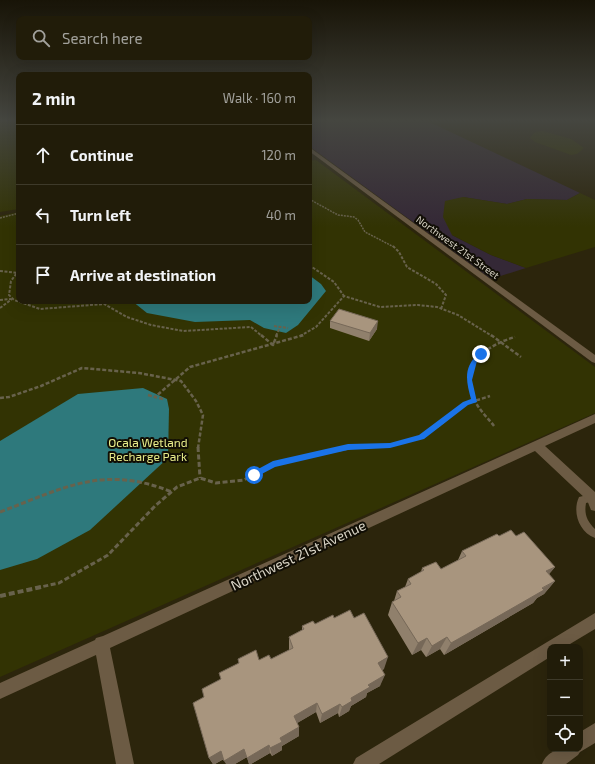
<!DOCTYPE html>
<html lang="en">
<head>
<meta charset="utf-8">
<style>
  :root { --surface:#211c09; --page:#2d2917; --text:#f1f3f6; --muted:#a2a19c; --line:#3e3a2a }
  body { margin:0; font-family:"Exo 2",sans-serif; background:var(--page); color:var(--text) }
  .controls { position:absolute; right:12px; bottom:12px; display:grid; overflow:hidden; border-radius:8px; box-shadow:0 4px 16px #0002 }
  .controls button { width:36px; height:36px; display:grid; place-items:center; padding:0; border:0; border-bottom:1px solid var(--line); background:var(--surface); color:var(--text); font:20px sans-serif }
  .stop { position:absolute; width:12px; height:12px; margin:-9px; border:3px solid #1a73e8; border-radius:50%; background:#fff }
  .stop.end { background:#1a73e8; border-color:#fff; box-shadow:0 1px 4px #0008 }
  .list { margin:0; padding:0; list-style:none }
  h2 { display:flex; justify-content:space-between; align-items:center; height:52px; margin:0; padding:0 16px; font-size:17px }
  h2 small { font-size:13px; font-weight:400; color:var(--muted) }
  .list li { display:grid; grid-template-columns:26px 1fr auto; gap:12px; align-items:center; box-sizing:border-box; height:60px; padding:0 16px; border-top:1px solid var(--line) }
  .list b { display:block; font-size:15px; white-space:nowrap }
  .list em { font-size:13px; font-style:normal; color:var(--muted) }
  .icon { flex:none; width:22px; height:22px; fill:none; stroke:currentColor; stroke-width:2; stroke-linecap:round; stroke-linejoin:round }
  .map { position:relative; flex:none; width:595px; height:764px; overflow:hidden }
  .search { position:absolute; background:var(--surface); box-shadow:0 4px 16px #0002; left:16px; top:16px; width:296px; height:44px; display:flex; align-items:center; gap:10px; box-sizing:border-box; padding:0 14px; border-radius:8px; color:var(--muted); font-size:15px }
  .panel { position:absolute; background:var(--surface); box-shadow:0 4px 16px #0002; left:16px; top:72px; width:296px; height:232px; border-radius:8px }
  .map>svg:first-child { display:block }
  .commercial { fill:#342836 }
  .green { fill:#323303 }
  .water { fill:#2e797c }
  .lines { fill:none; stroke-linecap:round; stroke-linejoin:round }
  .path-far4 { stroke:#68624c; stroke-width:1.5; stroke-dasharray:2 1; stroke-linecap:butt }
  .path-far3 { stroke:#68624c; stroke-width:2; stroke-dasharray:3 1.5; stroke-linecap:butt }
  .path-far2 { stroke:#68624c; stroke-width:2.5; stroke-dasharray:4 2; stroke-linecap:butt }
  .path-far1 { stroke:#68624c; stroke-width:3; stroke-dasharray:5 2.5; stroke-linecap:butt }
  .path { stroke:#68624c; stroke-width:4; stroke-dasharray:6 3; stroke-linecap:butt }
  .service { fill:#6c5b44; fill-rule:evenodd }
  .minor { fill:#6c5b44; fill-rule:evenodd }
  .wall { fill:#90806c }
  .shaded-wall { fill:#766858 }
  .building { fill:#a8957e; stroke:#766858 }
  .route { fill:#1a73e8 }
  .labels { text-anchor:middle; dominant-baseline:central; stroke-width:4; stroke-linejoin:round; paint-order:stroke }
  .far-street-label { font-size:10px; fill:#d9d4c6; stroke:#110e05 }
  .park-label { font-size:12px; fill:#e8ec8a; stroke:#110e05 }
  .near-street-label { font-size:14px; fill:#d9d4c6; stroke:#110e05 }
</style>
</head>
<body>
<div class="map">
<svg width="595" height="764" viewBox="0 0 595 764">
  <rect width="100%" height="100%" fill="#2c250c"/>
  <polygon class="commercial" points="309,120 425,120 580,193 567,200 527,199 507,204 463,197 452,235 491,255 526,268 491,279 309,146"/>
  <g class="green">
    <polygon points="0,120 19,120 19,209 0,212"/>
    <polygon points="543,131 571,139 584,148 577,154 571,155 535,142 530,138 535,132"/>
    <polygon points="316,160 595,367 595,413 0,677 0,216 19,212 19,301 309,301 309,161"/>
    <polygon points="580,193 595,200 595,247 526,268 491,255 452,235 443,217 445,201 463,197 507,204 527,199 567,200"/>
  </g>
  <g class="water">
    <polygon points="309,275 321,284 326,291 298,325 286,333 264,328 250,320 195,322 147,313 132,301 309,301"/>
    <polygon points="143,388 167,399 169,409 168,458 90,530 37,559 0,570 0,441 78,394"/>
  </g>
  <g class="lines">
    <g class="path-far4">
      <polyline points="309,199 338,215 354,217 358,220 365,232 394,247"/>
      <polyline points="0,218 19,213"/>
    </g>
    <g class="path-far3">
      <polyline points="393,246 399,252 407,267 436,284 446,295 441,309"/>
      <polyline points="309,265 334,282 344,296"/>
      <polyline points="19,270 11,281 9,295 14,300 40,309 104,304 127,317 151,325 183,331 251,327 262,336"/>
      <polyline points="0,271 19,273"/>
      <polyline points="0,300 11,299"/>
      <polyline points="0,308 12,299"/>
      <polyline points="274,326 288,328"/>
      <polyline points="276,336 280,327"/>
      <polyline points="300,336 316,327 344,296 380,307 418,305 437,307 458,315 492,336"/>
    </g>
    <g class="path-far2">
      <polyline points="261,335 273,345 277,335"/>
      <polyline points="491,335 521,357"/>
      <polyline points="148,395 155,397"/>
      <polyline points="0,398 9,397 41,386 82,368 139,373 181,381 196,401 203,415 198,448"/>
      <polyline points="163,399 155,397 190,367 304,335"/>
      <path d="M 494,426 C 488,418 480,411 475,401 C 458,367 484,346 515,337"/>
      <polyline points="345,448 390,445 421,437 440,425 465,404 490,396"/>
    </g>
    <g class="path-far1">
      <polyline points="198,447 200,478"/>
      <path d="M 0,512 C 64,488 103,464 172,492"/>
      <polyline points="36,588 59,583 108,555 155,506 177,487 200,478 216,483 244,480 273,464 354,447"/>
    </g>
    <polyline class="path" points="0,596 41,587"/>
    <path class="service" d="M 595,493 L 595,501 L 586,503 C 584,514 587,521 595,529 L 595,538 C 579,532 572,512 579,497 Z"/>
    <g class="minor">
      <polygon points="309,147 595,355 595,363 592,362 309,151"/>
      <polygon points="595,414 595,423 545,446 595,492 595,511 591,510 587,500 535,451 110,648 134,764 116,764 96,655 0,699 0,683 95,640 96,638 103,636"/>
      <polygon points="595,613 595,629 565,647 550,647 550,657 379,764 353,764 356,758"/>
      <path d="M 595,723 L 595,743 L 580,752 L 578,755 L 566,764 L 542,764 C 549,747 564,749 580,749 L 580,732 Z"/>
    </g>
  </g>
  <g class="wall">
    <polygon points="330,321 377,329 369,341 330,328"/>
    <polygon points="499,536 516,536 555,567 549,574 555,581 544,594 537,598 533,603 468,641 444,655 440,649 426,657 421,650 412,655 388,615 392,602 394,601 397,591 405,587 408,579 421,572 422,568 441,569 458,560 462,551"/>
    <polygon points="334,618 384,669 382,670 380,686 367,693 366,697 351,706 349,711 339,717 338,713 320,723 316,712 297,723 299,727 299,736 282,746 282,750 272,756 270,753 251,764 249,764 247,757 235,764 224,759 215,764 213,764 209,758 204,697 221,679 239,663 238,659 259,660 271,659 289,650 289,637 302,630 302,626 315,624"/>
  </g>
  <g class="shaded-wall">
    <polygon points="378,321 377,329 369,341 370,333"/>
    <polygon points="555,567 544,580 546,571"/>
    <polygon points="555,581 544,594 537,598 533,603 468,641 444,655 451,643"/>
    <polygon points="447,637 440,649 426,657 432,646"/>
    <polygon points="427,638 421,650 412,655 418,643"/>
    <polygon points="388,657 384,669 374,674 378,663"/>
    <polygon points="385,675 380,686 367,693 366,697 351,706 349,711 339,717 342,707 351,698 368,685"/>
    <polygon points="317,703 316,712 294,725 294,716"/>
    <polygon points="340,704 338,713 320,723 322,714"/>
    <polygon points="299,727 299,736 282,746 282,750 272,756 270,748 280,738"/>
    <polygon points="269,745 270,753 251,764 249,764 247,758"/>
    <polygon points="244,749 247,757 235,764 226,764 224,761"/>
    <polygon points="221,751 225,758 215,764 213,764 209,758"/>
  </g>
  <g class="building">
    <polygon points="339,309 378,321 370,333 330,321"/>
    <polygon points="511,530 516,536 524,532 555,567 546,571 555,581 542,588 544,590 476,629 451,643 447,637 432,646 427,638 418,643 392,602 401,597 397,591 411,584 408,579 424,570 422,568 436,562 441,569 466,556 462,551 497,534 499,536"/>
    <polygon points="350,610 354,618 364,613 388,657 378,663 385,675 368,685 370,687 351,698 352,701 342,707 340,704 322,714 317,703 294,716 299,727 280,738 282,742 270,748 269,745 247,758 244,749 224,761 221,751 209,758 193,703 204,697 202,689 221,679 219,673 239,663 238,659 256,650 259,660 269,655 271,659 293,648 289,637 304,629 302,626 313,621 315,624 333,615 334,618"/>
  </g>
  <linearGradient id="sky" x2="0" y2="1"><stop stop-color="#181407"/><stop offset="0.53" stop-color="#454640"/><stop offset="1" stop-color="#454640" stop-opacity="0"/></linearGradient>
  <rect width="595" height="227" fill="url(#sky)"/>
  <path class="route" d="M 479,353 L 484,354 L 477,361 L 472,380 L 477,402 L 468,405 L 424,439 L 390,448 L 348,450 L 275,467 L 256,477 L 251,477 L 251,473 L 273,461 L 348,444 L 390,443 L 419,435 L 463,402 L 471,399 C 466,381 463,367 479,353 Z"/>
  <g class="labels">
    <g class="far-street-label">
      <text transform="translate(458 247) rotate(36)">Northwest 21st Street</text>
    </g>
    <g class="park-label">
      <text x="148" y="442">Ocala Wetland<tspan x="148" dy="14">Recharge Park</tspan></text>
    </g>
    <g class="near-street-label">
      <text transform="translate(298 555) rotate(-25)">Northwest 21st Avenue</text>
    </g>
  </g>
</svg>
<div class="controls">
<button>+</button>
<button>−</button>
<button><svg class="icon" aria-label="locate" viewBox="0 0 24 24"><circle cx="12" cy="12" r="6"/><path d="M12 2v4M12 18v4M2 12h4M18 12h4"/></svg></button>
</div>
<div class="stop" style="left:254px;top:475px"></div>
<div class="stop end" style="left:481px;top:354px"></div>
<div class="search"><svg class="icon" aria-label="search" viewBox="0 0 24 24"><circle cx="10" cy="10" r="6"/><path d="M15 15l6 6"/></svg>Search here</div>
<section class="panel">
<h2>2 min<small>Walk · 160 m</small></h2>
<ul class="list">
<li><svg class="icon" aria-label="ahead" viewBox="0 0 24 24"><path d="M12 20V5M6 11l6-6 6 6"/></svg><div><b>Continue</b></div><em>120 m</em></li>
<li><svg class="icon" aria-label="left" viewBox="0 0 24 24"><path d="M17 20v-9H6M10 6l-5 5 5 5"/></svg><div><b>Turn left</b></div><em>40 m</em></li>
<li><svg class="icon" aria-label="arrive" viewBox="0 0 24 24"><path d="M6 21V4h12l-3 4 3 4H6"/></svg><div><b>Arrive at destination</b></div></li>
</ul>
</section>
</div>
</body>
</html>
